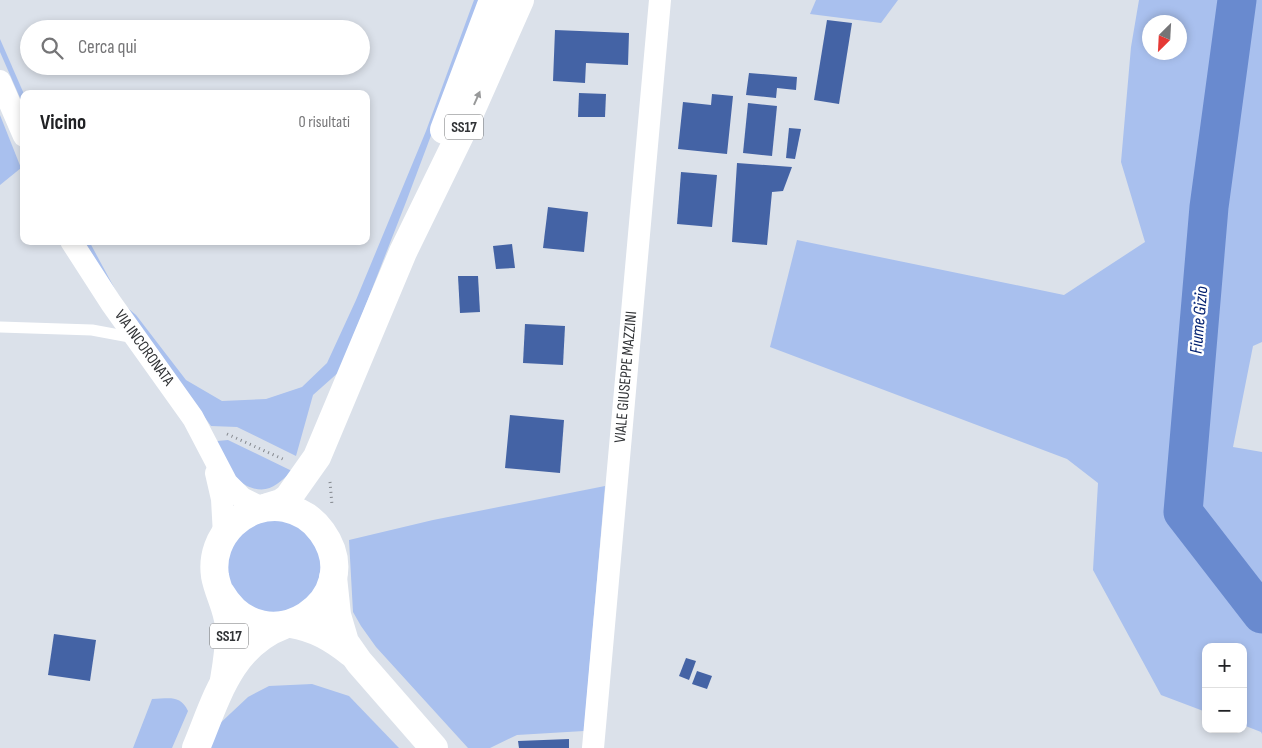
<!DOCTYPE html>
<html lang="it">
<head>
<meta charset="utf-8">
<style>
  :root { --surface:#fff; --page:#f2f2f2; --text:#202124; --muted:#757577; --line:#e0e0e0 }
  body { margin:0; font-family:"Sofia Sans Condensed",sans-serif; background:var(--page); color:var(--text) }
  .controls { position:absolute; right:15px; bottom:15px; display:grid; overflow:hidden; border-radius:10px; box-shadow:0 2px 8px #0003 }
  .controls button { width:45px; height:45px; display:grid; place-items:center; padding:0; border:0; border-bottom:1px solid var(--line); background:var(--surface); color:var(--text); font:25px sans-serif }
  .compass { position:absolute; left:1142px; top:15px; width:45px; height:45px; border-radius:50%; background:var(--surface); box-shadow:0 2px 8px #0003; rotate:204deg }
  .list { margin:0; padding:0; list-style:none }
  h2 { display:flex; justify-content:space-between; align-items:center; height:65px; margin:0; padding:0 20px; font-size:21px }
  h2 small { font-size:16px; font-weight:400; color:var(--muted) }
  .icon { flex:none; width:28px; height:28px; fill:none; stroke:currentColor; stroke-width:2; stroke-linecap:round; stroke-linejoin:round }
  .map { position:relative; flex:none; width:1262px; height:748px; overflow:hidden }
  .search { position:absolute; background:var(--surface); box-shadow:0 2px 8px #0003; left:20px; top:20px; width:350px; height:55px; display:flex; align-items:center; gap:12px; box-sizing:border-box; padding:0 18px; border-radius:28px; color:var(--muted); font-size:19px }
  .panel { position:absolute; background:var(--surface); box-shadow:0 2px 8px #0003; left:20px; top:90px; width:350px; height:155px; border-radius:10px }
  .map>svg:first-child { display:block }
  .green { fill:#a9c0ee; fill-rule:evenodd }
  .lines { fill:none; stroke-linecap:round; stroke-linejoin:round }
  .river { stroke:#698acf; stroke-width:39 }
  .building { fill:#4463a5 }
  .path { stroke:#84888e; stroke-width:3; stroke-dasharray:1 4; stroke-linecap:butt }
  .service { stroke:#fff; stroke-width:11 }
  .minor { stroke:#fff; stroke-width:22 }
  .secondary { stroke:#fff; stroke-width:28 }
  .primary { stroke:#fff; stroke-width:28 }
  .oneway { fill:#98999a }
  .labels { text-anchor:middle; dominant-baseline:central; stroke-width:5; stroke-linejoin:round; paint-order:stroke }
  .shield { fill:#fff; stroke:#6f7072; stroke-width:1 }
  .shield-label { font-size:15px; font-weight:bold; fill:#313336 }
  .street-label { font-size:16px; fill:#313336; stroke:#fff }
  .water-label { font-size:18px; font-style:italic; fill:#032170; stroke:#fff }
</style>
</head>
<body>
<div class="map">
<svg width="1262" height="748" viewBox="0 0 1262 748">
  <rect width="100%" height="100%" fill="#dbe1ea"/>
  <g class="green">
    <polygon points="474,0 482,0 406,202 340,371 313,395 296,456 237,427 211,426 122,304 84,241 89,241 123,304 136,315 186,380 222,401 266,399 302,387 327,363 356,300 426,131"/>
    <polygon points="816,0 898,0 881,23 810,14"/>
    <path d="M 1139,0 L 1262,0 L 1262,342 L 1253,346 L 1233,447 L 1262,452 L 1262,734 L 1261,732 L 1243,725 L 1243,647 L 1206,647 L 1206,712 L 1161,695 L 1093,570 L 1098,483 L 1067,459 L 770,347 L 797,240 L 1064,295 L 1145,242 L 1121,162 L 1131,47 ZM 1150,22 L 1180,22 L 1180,52 L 1150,52 Z"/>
    <polygon points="0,39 24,94 24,107 0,52"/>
    <polygon points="0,115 21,168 0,185"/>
    <path d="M 228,440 L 292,471 C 277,485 268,495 247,486 C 242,483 235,478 232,474 C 225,465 222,451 217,441 Z"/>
    <polygon points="605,486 584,731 517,735 490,748 468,748 376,647 361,626 353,612 349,540 433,520"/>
    <circle cx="274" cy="566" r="47"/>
    <polygon points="312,684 349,696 399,748 207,748 215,728 248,697 269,686"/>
    <path d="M 152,699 C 168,699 180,694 188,711 L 172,748 L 133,748 Z"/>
  </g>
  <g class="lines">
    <polyline class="river" points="1237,0 1209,207 1183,512 1262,614"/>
  </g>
  <g class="building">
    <polygon points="827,20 852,23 839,104 814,100"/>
    <polygon points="555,30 629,33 628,65 586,63 585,83 553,81"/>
    <polygon points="749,73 797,77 796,90 777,88 776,98 746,95"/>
    <polygon points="579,93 606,94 605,117 578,117"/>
    <polygon points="712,94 733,96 727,154 678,149 683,102 711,105"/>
    <polygon points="748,103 777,106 772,156 743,153"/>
    <polygon points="789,128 801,129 795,159 786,158"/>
    <polygon points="737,163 792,167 783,191 772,192 767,245 732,242"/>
    <polygon points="681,172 717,175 712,227 677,224"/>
    <polygon points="548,207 588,212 584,252 543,248"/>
    <polygon points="512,244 515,268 496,269 493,246"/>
    <polygon points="458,276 478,276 480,312 460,313"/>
    <polygon points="525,324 565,326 563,365 523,363"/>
    <polygon points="510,415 564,420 560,473 505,468"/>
    <polygon points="54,634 96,640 90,681 48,675"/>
    <polygon points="686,658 696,661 689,680 679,676"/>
    <polygon points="697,671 712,676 707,689 692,684"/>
    <polygon points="569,739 569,748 519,748 518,741"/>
  </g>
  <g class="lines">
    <g class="path">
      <polyline points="227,434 285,460"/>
      <polyline points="330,482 332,505"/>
    </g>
    <polyline class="service" points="0,327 92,330 135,338"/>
    <g class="minor">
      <polyline points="0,81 24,136"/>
      <polyline points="71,241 111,303 193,418 227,483 242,498 262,508"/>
      <polyline points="216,473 222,499 224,535"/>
      <polyline points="593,748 660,0"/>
    </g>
    <g class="secondary">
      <polyline points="333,577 337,615 345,642 359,662 434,748"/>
      <path d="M 291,624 C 315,628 332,638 351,653"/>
    </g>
    <g class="primary">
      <polyline points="444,130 493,0"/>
      <polyline points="268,507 281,503 288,498 317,457 403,252 462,131 520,0"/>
      <path d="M 221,593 C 265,668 370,599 322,532 C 313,519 300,511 285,508 C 245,501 209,536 215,576 C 218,593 228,609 229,627 C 230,645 227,662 224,680"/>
      <path d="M 196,748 C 216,700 230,645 284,625"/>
    </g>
  </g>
  <defs><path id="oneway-solid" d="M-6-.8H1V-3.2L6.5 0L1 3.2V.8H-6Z" transform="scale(1.25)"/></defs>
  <use class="oneway" href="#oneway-solid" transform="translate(477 98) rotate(-66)"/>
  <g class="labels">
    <g class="shield">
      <rect x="445" y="114.5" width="38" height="25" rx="4"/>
      <rect x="210" y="623.5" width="38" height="25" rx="4"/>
    </g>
    <g class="shield-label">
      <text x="464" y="127">SS17</text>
      <text x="229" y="636">SS17</text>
    </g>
    <g class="street-label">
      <text transform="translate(144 348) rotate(54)">VIA INCORONATA</text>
      <text transform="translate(626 377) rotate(-85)">VIALE GIUSEPPE MAZZINI</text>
    </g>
    <g class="water-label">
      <text transform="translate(1199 320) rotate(-85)">Fiume Gizio</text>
    </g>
  </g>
</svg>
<div class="controls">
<button>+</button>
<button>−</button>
</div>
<svg class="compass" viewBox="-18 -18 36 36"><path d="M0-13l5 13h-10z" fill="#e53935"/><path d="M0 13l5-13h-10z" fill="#757577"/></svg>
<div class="search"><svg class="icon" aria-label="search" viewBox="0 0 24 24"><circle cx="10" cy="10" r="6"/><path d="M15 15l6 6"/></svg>Cerca qui</div>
<section class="panel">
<h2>Vicino<small>0 risultati</small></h2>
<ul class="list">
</ul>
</section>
</div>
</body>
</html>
